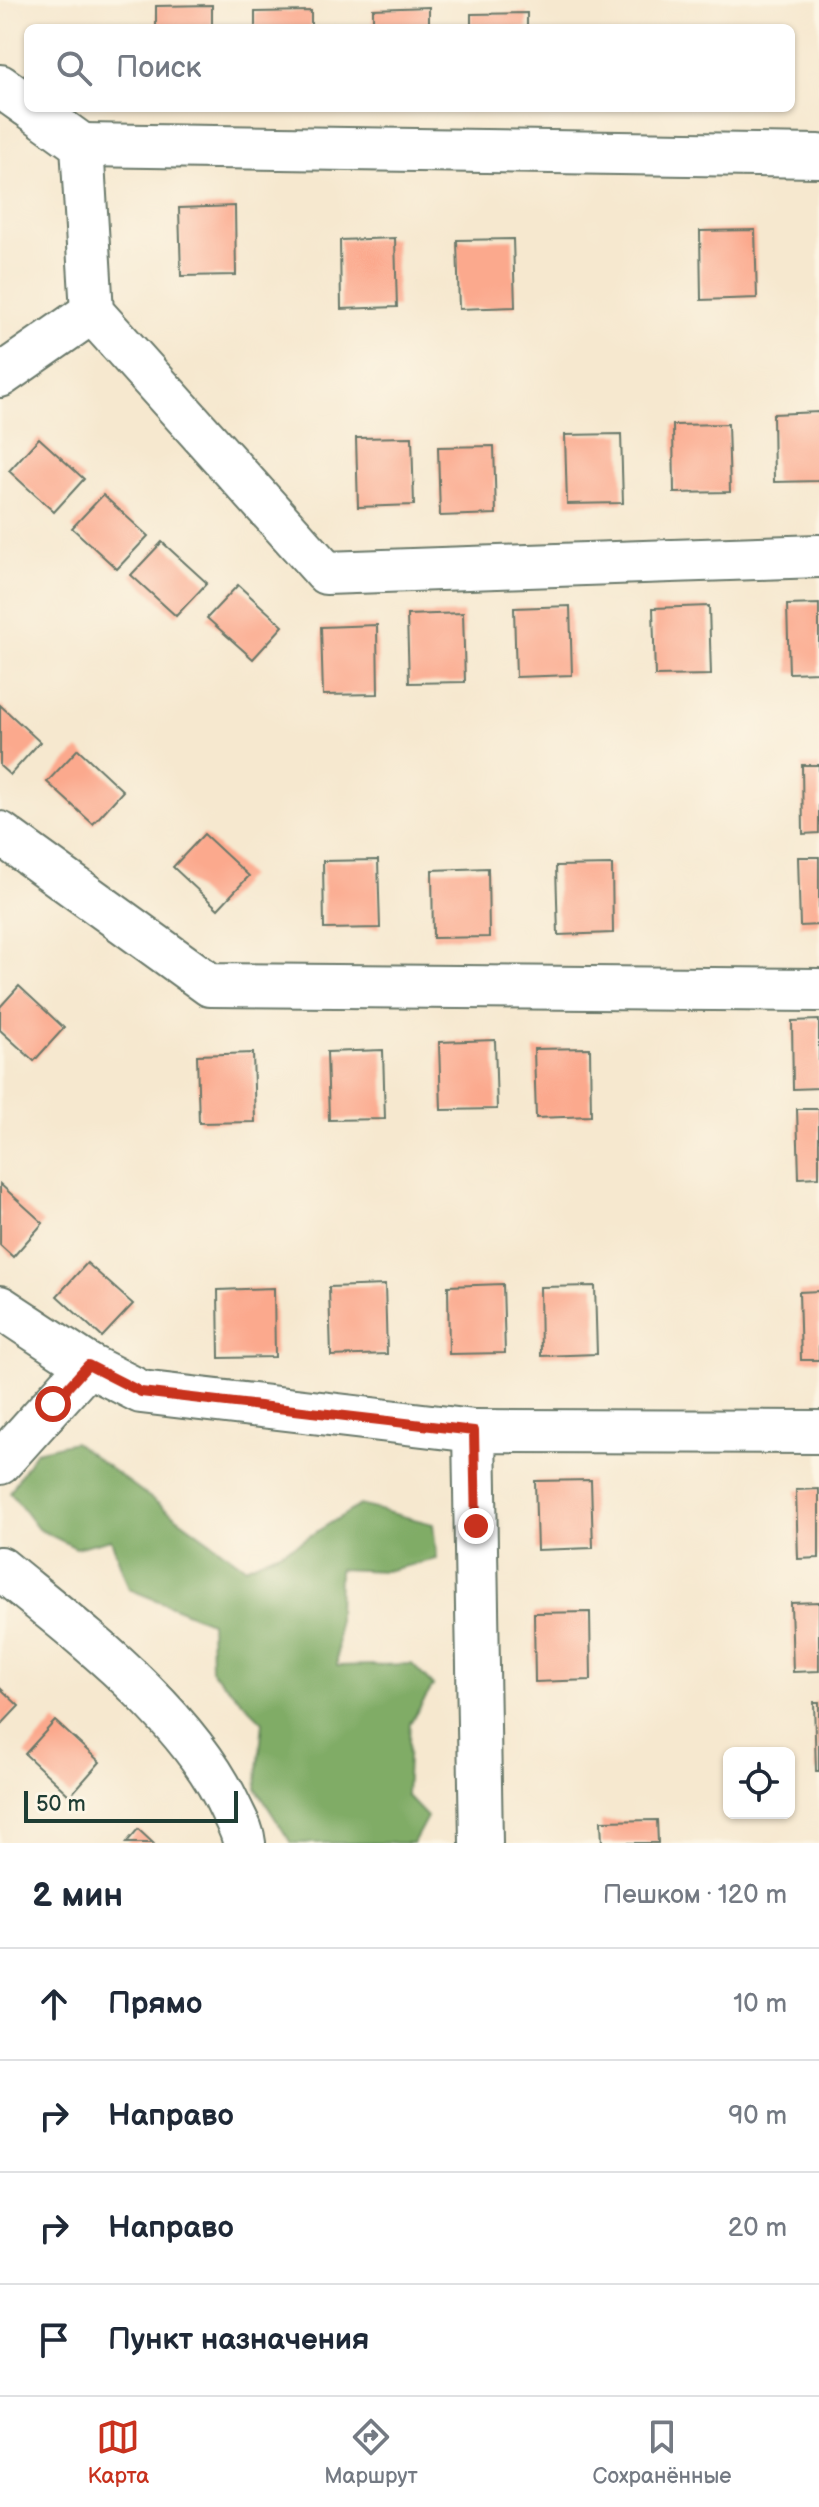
<!DOCTYPE html>
<html lang="ru">
<head>
<meta charset="utf-8">
<style>
  :root { --surface:#fff; --page:#f2f2f3; --text:#1f2937; --muted:#747a83; --line:#e0e1e3; --accent:#c8321e }
  body { margin:0; font-family:"Balsamiq Sans",sans-serif; background:var(--page); color:var(--text) }
  .controls { position:absolute; right:24px; bottom:24px; display:grid; overflow:hidden; border-radius:12px; box-shadow:0 2px 6px #0004 }
  .controls button { width:72px; height:72px; display:grid; place-items:center; padding:0; border:0; border-bottom:2px solid var(--line); background:var(--surface); color:var(--text); font:40px sans-serif }
  .scale { position:absolute; left:24px; bottom:20px; width:214px; box-sizing:border-box; padding-left:8px; border:4px solid #1f3d34; border-top:0; font-size:22px; line-height:28px; white-space:nowrap; color:#1f3d34; -webkit-text-stroke:6px #fcf5e5; paint-order:stroke }
  .stop { position:absolute; width:24px; height:24px; margin:-18px; border:6px solid #c8321e; border-radius:50%; background:#fff }
  .stop.end { background:#c8321e; border-color:#fff; box-shadow:0 2px 8px #0008 }
  .list { margin:0; padding:0; list-style:none }
  h2 { display:flex; justify-content:space-between; align-items:center; height:104px; margin:0; padding:0 32px; font-size:34px }
  h2 small { font-size:26px; font-weight:400; color:var(--muted) }
  .list li { display:grid; grid-template-columns:52px 1fr auto; gap:24px; align-items:center; box-sizing:border-box; height:112px; padding:0 32px; border-top:2px solid var(--line) }
  .list b { display:block; font-size:30px; white-space:nowrap }
  .list em { font-size:26px; font-style:normal; color:var(--muted) }
  .icon { flex:none; width:44px; height:44px; fill:none; stroke:currentColor; stroke-width:2; stroke-linecap:round; stroke-linejoin:round }
  .map { position:relative; flex:none; width:819px; height:1843px; overflow:hidden }
  .search { position:absolute; background:var(--surface); box-shadow:0 2px 6px #0004; left:24px; right:24px; top:24px; height:88px; display:flex; align-items:center; gap:20px; box-sizing:border-box; padding:0 28px; border-radius:12px; color:var(--muted); font-size:30px }
  .sheet { height:552px; background:var(--surface) }
  nav { display:flex; justify-content:space-around; align-items:center; box-sizing:border-box; height:112px; border-top:2px solid var(--line); background:var(--surface); font-size:22px; color:var(--muted) }
  nav a { display:grid; justify-items:center; gap:4px }
  nav .on { color:var(--accent) }
  .map>svg:first-child { display:block }
  .forest { fill:#80ac66; stroke:#50744d; stroke-width:2 }
  .building { fill:#fba98d }
  .lines { fill:none; stroke-linecap:round; stroke-linejoin:round }
  .minor-casing { stroke:#6a796a; stroke-width:46 }
  .minor { stroke:#fff; stroke-width:42 }
  .route { stroke:#c8321e; stroke-width:10 }
</style>
</head>
<body>
<div class="map">
<svg width="819" height="1843" viewBox="0 0 819 1843">
  <rect width="100%" height="100%" fill="#fcf5e5"/>
  <filter id="ink" filterUnits="userSpaceOnUse"><feTurbulence type="fractalNoise" baseFrequency=".0125" numOctaves="2"/><feDisplacementMap in="SourceGraphic" scale="16" xChannelSelector="R" yChannelSelector="G"/><feConvolveMatrix kernelMatrix="1 2 1 2 8 2 1 2 1" color-interpolation-filters="sRGB"/></filter>
  <filter id="wash" filterUnits="userSpaceOnUse"><feTurbulence type="fractalNoise" baseFrequency=".006" numOctaves="4" result="noise"/><feDisplacementMap in="SourceGraphic" scale="32" xChannelSelector="R" yChannelSelector="G"/><feGaussianBlur stdDeviation="1.8" result="paint"/><feColorMatrix in="noise" values="0 0 0 0 0 0 0 0 0 0 0 0 0 0 0 0 0 1.4 0 .05"/><feComposite in="paint" operator="in"/></filter>
  <g filter="url(#wash)">
    <rect width="100%" height="100%" fill="#f6e8cf"/>
    <polygon class="forest" points="74,1442 245,1567 293,1546 360,1505 433,1524 437,1559 385,1571 339,1569 337,1666 412,1664 433,1686 410,1723 406,1795 427,1817 413,1843 291,1843 256,1788 263,1722 211,1670 210,1622 129,1589 111,1539 76,1548 38,1529 10,1492 36,1451"/>
    <g id="blocks">
      <g class="building">
        <polygon points="212,5 212,28 156,28 156,6"/>
        <polygon points="429,7 429,28 373,28 373,9"/>
        <polygon points="311,11 311,28 255,28 255,12"/>
        <polygon points="527,13 527,28 471,28 471,14"/>
        <polygon points="235,206 236,275 181,276 179,208"/>
        <polygon points="755,230 757,298 701,300 700,231"/>
        <polygon points="395,238 397,307 341,309 340,240"/>
        <polygon points="513,239 515,307 459,309 457,240"/>
        <polygon points="819,412 819,481 774,482 773,414"/>
        <polygon points="728,424 730,492 674,493 673,425"/>
        <polygon points="621,434 623,503 567,504 565,435"/>
        <polygon points="412,437 414,505 358,507 356,438"/>
        <polygon points="39,438 84,479 54,512 9,471"/>
        <polygon points="494,446 496,514 440,516 438,447"/>
        <polygon points="103,495 148,536 117,569 72,528"/>
        <polygon points="162,542 207,583 176,616 131,575"/>
        <polygon points="238,585 283,626 253,659 207,618"/>
        <polygon points="819,604 819,672 789,673 787,605"/>
        <polygon points="570,606 572,675 516,677 514,608"/>
        <polygon points="709,606 711,675 655,676 653,608"/>
        <polygon points="463,613 465,682 409,683 407,615"/>
        <polygon points="377,625 378,694 323,695 321,627"/>
        <polygon points="0,705 40,742 10,775 0,766"/>
        <polygon points="78,749 123,791 93,824 47,782"/>
        <polygon points="802,765 819,765 819,833 803,834"/>
        <polygon points="204,834 249,876 218,909 173,867"/>
        <polygon points="798,857 819,857 819,925 800,926"/>
        <polygon points="378,860 380,928 324,929 323,861"/>
        <polygon points="612,865 613,933 558,935 556,866"/>
        <polygon points="488,868 489,937 433,938 432,870"/>
        <polygon points="19,986 64,1028 34,1061 0,1030 0,1007"/>
        <polygon points="819,1020 819,1088 793,1089 792,1021"/>
        <polygon points="495,1040 497,1109 441,1110 439,1042"/>
        <polygon points="590,1048 591,1116 536,1118 534,1049"/>
        <polygon points="383,1050 385,1119 329,1120 327,1052"/>
        <polygon points="253,1053 255,1122 199,1123 197,1055"/>
        <polygon points="797,1109 819,1109 819,1177 799,1178"/>
        <polygon points="0,1184 43,1223 13,1257 0,1245"/>
        <polygon points="87,1263 133,1304 102,1337 57,1296"/>
        <polygon points="503,1284 505,1353 449,1354 448,1286"/>
        <polygon points="385,1285 387,1354 331,1356 329,1287"/>
        <polygon points="595,1286 597,1354 541,1356 540,1287"/>
        <polygon points="274,1288 275,1357 219,1358 218,1290"/>
        <polygon points="819,1291 819,1360 801,1360 799,1292"/>
        <polygon points="591,1480 593,1548 537,1550 535,1481"/>
        <polygon points="819,1489 819,1558 798,1559 796,1490"/>
        <polygon points="819,1602 819,1671 793,1672 791,1603"/>
        <polygon points="590,1612 591,1680 535,1682 534,1613"/>
        <polygon points="0,1688 19,1706 0,1726"/>
        <polygon points="814,1702 819,1702 819,1771 816,1771"/>
        <polygon points="55,1721 100,1762 70,1796 25,1754"/>
        <polygon points="657,1820 658,1843 602,1843 601,1821"/>
        <polygon points="138,1829 153,1843 126,1843"/>
      </g>
    </g>
  </g>
  <g filter="url(#ink)">
    <use href="#blocks" fill-opacity="0" stroke="#6a796a" stroke-width="2"/>
    <g class="lines">
      <defs>
        <g id="minor">
          <polyline points="0,86 28,106"/>
          <polyline points="31,108 82,145 92,312 326,573 819,556"/>
          <polyline points="82,145 819,156"/>
          <polyline points="0,376 92,312"/>
          <polyline points="0,833 210,985 819,990"/>
          <polyline points="0,1307 88,1365 141,1392 474,1431"/>
          <polyline points="0,1463 88,1365"/>
          <path d="M 0,1568 C 80,1634 188,1714 231,1809 C 236,1820 243,1831 244,1843"/>
          <polyline points="481,1843 474,1431 819,1432"/>
        </g>
      </defs>
      <use href="#minor" class="minor-casing"/>
      <use href="#minor" class="minor"/>
    </g>
  </g>
  <g class="lines" filter="url(#ink)">
    <polyline class="route" points="53,1404 88,1365 141,1392 474,1431 476,1526"/>
  </g>
</svg>
<div class="controls">
<button><svg class="icon" aria-label="locate" viewBox="0 0 24 24"><circle cx="12" cy="12" r="6"/><path d="M12 2v4M12 18v4M2 12h4M18 12h4"/></svg></button>
</div>
<div class="scale">50 m</div>
<div class="stop" style="left:53px;top:1404px"></div>
<div class="stop end" style="left:476px;top:1526px"></div>
<div class="search"><svg class="icon" aria-label="search" viewBox="0 0 24 24"><circle cx="10" cy="10" r="6"/><path d="M15 15l6 6"/></svg>Поиск</div>
</div>
<section class="sheet">
<h2>2 мин<small>Пешком · 120 m</small></h2>
<ul class="list">
<li><svg class="icon" aria-label="ahead" viewBox="0 0 24 24"><path d="M12 20V5M6 11l6-6 6 6"/></svg><div><b>Прямо</b></div><em>10 m</em></li>
<li><svg class="icon" aria-label="right" viewBox="0 0 24 24"><path d="M7 20v-9h11M14 6l5 5-5 5"/></svg><div><b>Направо</b></div><em>90 m</em></li>
<li><svg class="icon" aria-label="right" viewBox="0 0 24 24"><path d="M7 20v-9h11M14 6l5 5-5 5"/></svg><div><b>Направо</b></div><em>20 m</em></li>
<li><svg class="icon" aria-label="arrive" viewBox="0 0 24 24"><path d="M6 21V4h12l-3 4 3 4H6"/></svg><div><b>Пункт назначения</b></div></li>
</ul>
</section>
<nav>
<a class="on"><svg class="icon" aria-label="map" viewBox="0 0 24 24"><path d="M3 6l6-2 6 2 6-2v14l-6 2-6-2-6 2zM9 4v14M15 6v14"/></svg>Карта</a>
<a><svg class="icon" aria-label="directions" viewBox="0 0 24 24"><path d="M12 3l9 9-9 9-9-9zM9 14v-3h6M13 9l2 2-2 2"/></svg>Маршрут</a>
<a><svg class="icon" aria-label="saved" viewBox="0 0 24 24"><path d="M7 4h10v16l-5-4-5 4z"/></svg>Сохранённые</a>
</nav>
</body>
</html>
